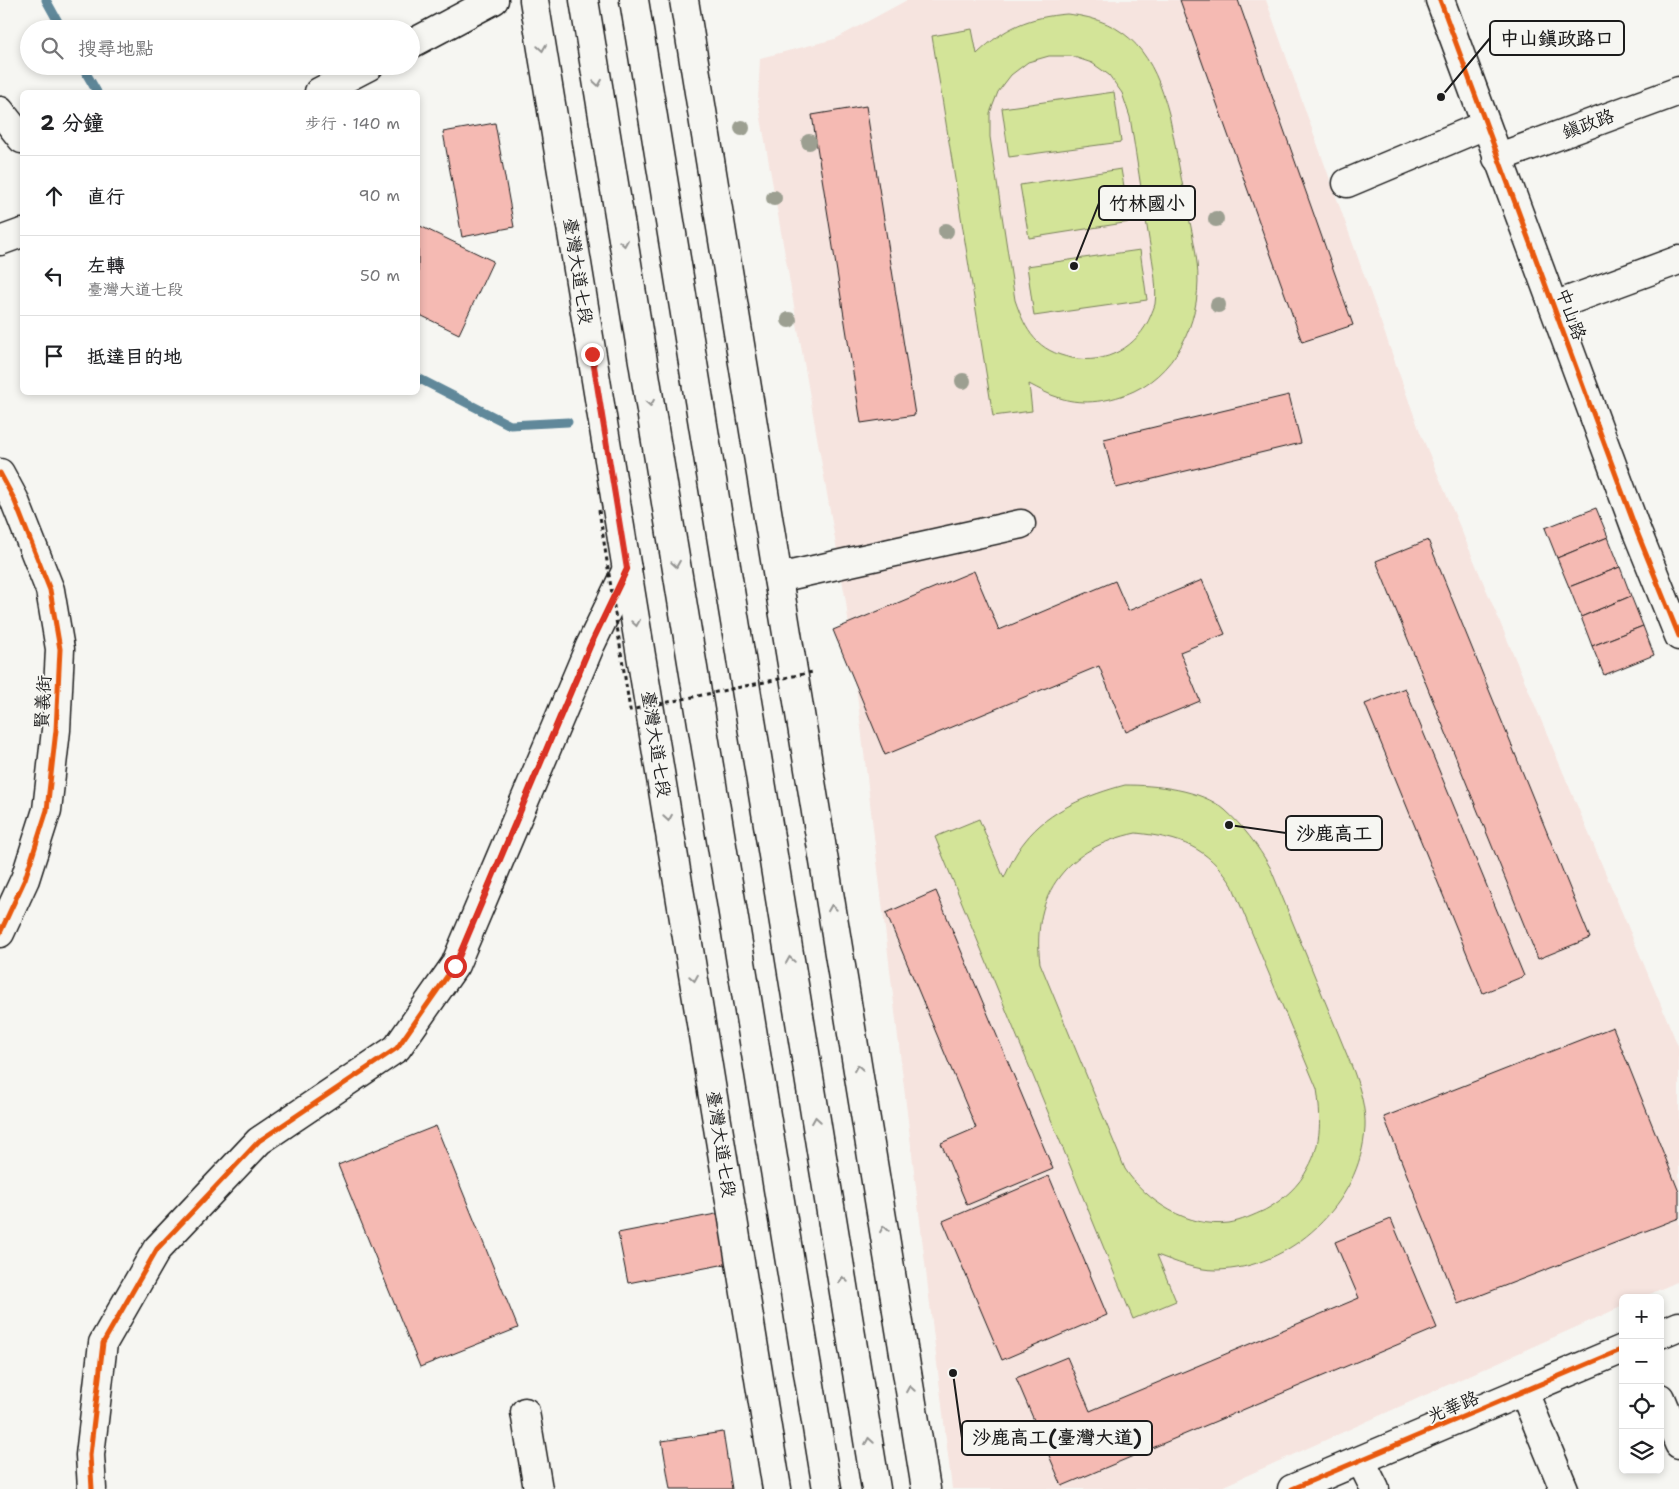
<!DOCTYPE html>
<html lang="zh-TW">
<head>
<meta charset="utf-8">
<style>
  :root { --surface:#fff; --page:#f6f6f6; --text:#202124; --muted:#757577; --line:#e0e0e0 }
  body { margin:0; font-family:"Shantell Sans","LXGW WenKai TC",sans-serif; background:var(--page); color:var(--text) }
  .controls { position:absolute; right:15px; bottom:15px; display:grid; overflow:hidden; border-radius:8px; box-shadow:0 2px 8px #0003 }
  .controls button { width:45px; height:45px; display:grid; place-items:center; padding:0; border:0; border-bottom:1px solid var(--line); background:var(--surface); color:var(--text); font:25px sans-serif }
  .stop { position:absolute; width:15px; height:15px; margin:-11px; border:4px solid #d93025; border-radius:50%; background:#fff }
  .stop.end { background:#d93025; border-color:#fff; box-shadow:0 1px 5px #0008 }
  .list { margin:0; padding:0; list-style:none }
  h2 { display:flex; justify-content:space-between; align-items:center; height:65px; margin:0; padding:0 20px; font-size:21px }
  h2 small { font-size:16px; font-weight:400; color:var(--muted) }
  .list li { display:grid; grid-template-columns:32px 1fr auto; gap:15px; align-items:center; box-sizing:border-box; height:80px; padding:0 20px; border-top:1px solid var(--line) }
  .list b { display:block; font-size:19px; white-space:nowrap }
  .list p { margin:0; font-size:16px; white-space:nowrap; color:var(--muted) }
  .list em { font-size:16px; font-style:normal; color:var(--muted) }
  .icon { flex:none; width:28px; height:28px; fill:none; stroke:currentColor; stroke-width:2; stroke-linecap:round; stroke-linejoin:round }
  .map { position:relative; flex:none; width:1679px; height:1489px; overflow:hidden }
  .search { position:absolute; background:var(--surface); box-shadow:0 2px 8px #0003; left:20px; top:20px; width:400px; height:55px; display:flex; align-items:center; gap:12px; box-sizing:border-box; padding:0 18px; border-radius:28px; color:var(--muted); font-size:19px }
  .panel { position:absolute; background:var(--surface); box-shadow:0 2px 8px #0003; left:20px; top:90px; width:400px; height:305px; border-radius:8px }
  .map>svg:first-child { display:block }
  .built { fill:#f6e4df }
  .pitch { fill:#d3e498; stroke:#78805a; fill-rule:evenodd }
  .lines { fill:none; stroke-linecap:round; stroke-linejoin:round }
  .stream { stroke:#60889a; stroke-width:9 }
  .building { fill:#f5bab3; stroke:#1c1c1c }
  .minor-casing { stroke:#1c1c1c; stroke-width:31 }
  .major-casing { stroke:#1c1c1c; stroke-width:31 }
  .minor { stroke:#f6f6f2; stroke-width:28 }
  .major { stroke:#f6f6f2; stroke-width:28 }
  .path-bridge { stroke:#1c1c1c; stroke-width:3; stroke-dasharray:4 4; stroke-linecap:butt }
  .cycleway-casing { stroke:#f6f6f2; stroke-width:8 }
  .cycleway { stroke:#e8590c; stroke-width:5 }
  .tree { fill:#9c9f91 }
  .oneway { stroke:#949492 }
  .route { stroke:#d93025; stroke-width:6 }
  .labels { text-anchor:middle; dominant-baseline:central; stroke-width:4; stroke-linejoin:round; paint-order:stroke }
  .street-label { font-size:18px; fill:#1c1c1c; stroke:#f6f6f2 }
  .leader { fill:none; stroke:#1c1c1c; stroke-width:2 }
  .callout-dot { fill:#1c1c1c; stroke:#f6f6f2; stroke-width:2 }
  .callout { fill:#f6f6f2; stroke:#1c1c1c; stroke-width:2 }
  .callout-label { font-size:19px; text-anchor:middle; font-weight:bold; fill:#1c1c1c }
</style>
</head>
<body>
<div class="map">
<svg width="1679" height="1489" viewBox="0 0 1679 1489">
  <rect width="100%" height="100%" fill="#f6f6f2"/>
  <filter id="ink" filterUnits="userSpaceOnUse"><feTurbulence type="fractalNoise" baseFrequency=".02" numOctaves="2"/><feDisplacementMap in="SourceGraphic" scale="10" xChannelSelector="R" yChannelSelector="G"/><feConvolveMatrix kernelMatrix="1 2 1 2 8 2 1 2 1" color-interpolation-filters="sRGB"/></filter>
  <g filter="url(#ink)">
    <polygon class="built" points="907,0 1266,0 1420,432 1679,1048 1679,1281 1641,1298 1623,1298 1623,1306 1217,1489 952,1489 846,602 758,101 760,58 835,39"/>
    <g class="pitch">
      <path d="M 1067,14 C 1130,20 1154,56 1169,114 C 1175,143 1180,173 1186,203 C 1190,223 1195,243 1197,263 C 1203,313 1181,369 1134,391 C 1112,401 1083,406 1060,398 C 1049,395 1039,389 1029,384 L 1032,411 L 993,416 L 932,36 L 972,29 L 977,54 C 1005,27 1029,17 1067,14 ZM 1049,56 L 1071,56 L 1092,63 L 1109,75 L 1122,93 L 1130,117 C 1136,155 1142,194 1148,233 C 1151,253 1158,285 1155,304 C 1154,308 1152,312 1151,315 C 1138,347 1106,365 1072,358 C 1037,351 1026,332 1015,300 L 990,137 L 990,113 L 998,92 L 1011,75 L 1028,62 Z"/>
      <polygon points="1114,92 1121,142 1009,157 1002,108"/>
      <polygon points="1121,169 1130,222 1029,238 1020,185"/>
      <polygon points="1140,250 1147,300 1034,316 1027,266"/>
      <path d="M 1125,785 C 1155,785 1201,789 1225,810 C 1243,826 1258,846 1270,867 L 1354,1072 C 1360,1089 1366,1109 1365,1128 C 1361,1203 1291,1269 1216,1270 C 1195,1270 1176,1262 1157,1255 L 1176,1301 L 1133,1319 L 935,837 L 979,819 L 1004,878 C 1010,865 1016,852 1025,841 C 1049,810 1088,795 1125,785 ZM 1136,833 C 1181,838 1206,846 1232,885 L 1317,1089 C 1321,1116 1322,1144 1308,1168 C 1299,1186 1283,1200 1265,1210 C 1254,1215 1241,1221 1229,1223 C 1188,1228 1147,1202 1125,1169 L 1040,963 C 1031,893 1068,847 1136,833 Z"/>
    </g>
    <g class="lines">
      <g class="stream">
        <polyline points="46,0 62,29"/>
        <polyline points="82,66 97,92"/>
        <polyline points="418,378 510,425 568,422"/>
      </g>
    </g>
    <g class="building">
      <polygon points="1180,0 1238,0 1353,325 1302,342"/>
      <polygon points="866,106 915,415 861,423 812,115"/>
      <polygon points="495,123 514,227 462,237 443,132"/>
      <polygon points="418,225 493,261 459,334 418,314"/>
      <polygon points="1289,395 1301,443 1116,488 1104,439"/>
      <polygon points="1596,508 1608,537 1557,558 1545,528"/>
      <polygon points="1608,537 1620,567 1569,587 1557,558"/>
      <polygon points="1428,540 1590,938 1538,959 1376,561"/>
      <polygon points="1620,567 1631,596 1581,617 1569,587"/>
      <polygon points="974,571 999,630 1115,581 1128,611 1202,580 1225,634 1180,652 1200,701 1126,732 1099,666 885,755 833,630"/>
      <polygon points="1631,596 1643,626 1592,646 1581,617"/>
      <polygon points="1643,626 1654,655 1604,675 1592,646"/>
      <polygon points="1405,688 1524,976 1483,993 1365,704"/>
      <polygon points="936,891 1053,1169 967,1205 941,1143 976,1128 886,913"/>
      <polygon points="1613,1027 1679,1192 1679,1218 1458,1304 1384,1117"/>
      <polygon points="436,1126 518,1328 420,1367 338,1165"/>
      <polygon points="1049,1176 1107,1315 1002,1360 943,1221"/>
      <polygon points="726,1212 736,1262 628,1283 618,1233"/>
      <polygon points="1391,1219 1437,1328 1062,1486 1016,1378 1067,1357 1090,1411 1359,1298 1335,1242"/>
      <polygon points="723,1432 732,1489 670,1489 662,1441"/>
    </g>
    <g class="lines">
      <defs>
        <g id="minor">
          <polyline points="1440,0 1637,532 1679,636"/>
          <polyline points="411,44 494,0"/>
          <polyline points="319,92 369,66"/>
          <polyline points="0,111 22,139"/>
          <polyline points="1497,158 1679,91"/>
          <polyline points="1347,183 1485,125"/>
          <polyline points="0,241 22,233"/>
          <polyline points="1554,306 1679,260"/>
          <polyline points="0,473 14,499 50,590 60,649 56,730 47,810 25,879 0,933"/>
          <polyline points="778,578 1021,524"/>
          <polyline points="1660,1334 1679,1326"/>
          <polyline points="1524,1392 1564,1489"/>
          <polyline points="1660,1398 1679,1444"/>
          <polyline points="525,1412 538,1489"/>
          <polyline points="1361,1461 1375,1489"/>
          <polyline points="92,1489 90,1455 103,1343 157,1249 259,1141 397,1048 455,965 590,646 627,569"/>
          <polyline points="1292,1489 1623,1349"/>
        </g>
        <g id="major">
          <polyline points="534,0 777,1489"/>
          <polyline points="584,0 827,1489"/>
          <polyline points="634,0 876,1489"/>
          <polyline points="684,0 926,1489"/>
        </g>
      </defs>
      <use href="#minor" class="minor-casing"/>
      <use href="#major" class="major-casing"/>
      <use href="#minor" class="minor"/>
      <use href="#major" class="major"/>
      <polyline class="path-bridge" points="599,510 630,710 813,672"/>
      <defs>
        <g id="cycleway">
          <polyline points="1440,0 1637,532 1679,636"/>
          <polyline points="0,473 14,499 50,590 60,649 56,730 47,810 25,879 0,933"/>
          <polyline points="92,1489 90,1455 103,1343 157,1249 259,1141 397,1048 455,965 590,646 627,569"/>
          <polyline points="1292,1489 1623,1349"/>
        </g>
      </defs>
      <use href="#cycleway" class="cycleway-casing"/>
      <use href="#cycleway" class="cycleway"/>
    </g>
    <g class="tree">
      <circle cx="742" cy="128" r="8"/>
      <circle cx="809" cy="142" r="8"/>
      <circle cx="774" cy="198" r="8"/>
      <circle cx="1216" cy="219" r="8"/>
      <circle cx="946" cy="231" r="8"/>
      <circle cx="1218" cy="305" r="8"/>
      <circle cx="789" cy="320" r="8"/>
      <circle cx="963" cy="381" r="8"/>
    </g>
    <defs><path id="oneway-chevron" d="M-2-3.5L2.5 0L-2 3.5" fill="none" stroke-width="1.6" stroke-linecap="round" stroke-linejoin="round" transform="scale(1.25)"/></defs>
    <g class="oneway">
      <use href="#oneway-chevron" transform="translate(542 48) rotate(81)"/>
      <use href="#oneway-chevron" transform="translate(598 83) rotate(81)"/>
      <use href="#oneway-chevron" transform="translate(624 243) rotate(81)"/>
      <use href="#oneway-chevron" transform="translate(650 403) rotate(81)"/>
      <use href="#oneway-chevron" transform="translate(676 564) rotate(81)"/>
      <use href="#oneway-chevron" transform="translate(636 623) rotate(81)"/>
      <use href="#oneway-chevron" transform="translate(668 818) rotate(81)"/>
      <use href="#oneway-chevron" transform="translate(832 908) rotate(-99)"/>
      <use href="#oneway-chevron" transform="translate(790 960) rotate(-99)"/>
      <use href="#oneway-chevron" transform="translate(694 978) rotate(81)"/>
      <use href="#oneway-chevron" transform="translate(858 1068) rotate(-99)"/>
      <use href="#oneway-chevron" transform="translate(816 1120) rotate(-99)"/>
      <use href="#oneway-chevron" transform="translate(884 1229) rotate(-99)"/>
      <use href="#oneway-chevron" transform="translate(843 1280) rotate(-99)"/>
      <use href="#oneway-chevron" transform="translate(910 1389) rotate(-99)"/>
      <use href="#oneway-chevron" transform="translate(869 1441) rotate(-99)"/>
    </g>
  </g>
  <g class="lines" filter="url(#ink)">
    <polyline class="route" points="455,966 590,646 627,569 592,354"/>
  </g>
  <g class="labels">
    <g class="street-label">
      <text transform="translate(1588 124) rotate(-20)">鎮政路</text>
      <text transform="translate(578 271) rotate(81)">臺灣大道七段</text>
      <text transform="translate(1571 314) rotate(70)">中山路</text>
      <text transform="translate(43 702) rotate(-87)">賢義街</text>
      <text transform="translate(656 744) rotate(81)">臺灣大道七段</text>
      <text transform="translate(721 1144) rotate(81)">臺灣大道七段</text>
      <text transform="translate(1453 1407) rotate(-23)">光華路</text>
    </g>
  </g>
  <path class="leader" d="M1441 97L1490 38M1074 266L1099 203M1229 825L1286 833M953 1373L962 1438"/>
  <g class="callout-dot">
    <circle cx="1441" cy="97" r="5"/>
    <circle cx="1074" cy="266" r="5"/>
    <circle cx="1229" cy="825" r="5"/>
    <circle cx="953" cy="1373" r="5"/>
  </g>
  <g class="callout">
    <rect x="1490" y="21" width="134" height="34" rx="5"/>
    <rect x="1099" y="186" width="96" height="34" rx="5"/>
    <rect x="1286" y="816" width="96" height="34" rx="5"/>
    <rect x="962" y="1421" width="190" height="34" rx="5"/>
  </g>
  <g class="callout-label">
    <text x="1557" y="45">中山鎮政路口</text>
    <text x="1147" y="210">竹林國小</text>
    <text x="1334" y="840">沙鹿高工</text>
    <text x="1057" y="1444">沙鹿高工(臺灣大道)</text>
  </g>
</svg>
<div class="controls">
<button>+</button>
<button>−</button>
<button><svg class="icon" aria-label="locate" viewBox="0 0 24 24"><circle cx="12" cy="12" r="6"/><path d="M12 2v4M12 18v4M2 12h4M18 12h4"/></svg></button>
<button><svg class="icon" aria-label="layers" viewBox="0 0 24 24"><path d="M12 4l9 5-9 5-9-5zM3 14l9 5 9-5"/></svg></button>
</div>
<div class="stop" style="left:455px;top:966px"></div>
<div class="stop end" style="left:592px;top:354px"></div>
<div class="search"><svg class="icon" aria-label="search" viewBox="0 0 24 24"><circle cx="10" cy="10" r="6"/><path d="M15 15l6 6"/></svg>搜尋地點</div>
<section class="panel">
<h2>2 分鐘<small>步行 · 140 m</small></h2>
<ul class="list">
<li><svg class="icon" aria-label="ahead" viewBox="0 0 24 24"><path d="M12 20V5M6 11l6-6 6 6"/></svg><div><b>直行</b></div><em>90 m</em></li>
<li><svg class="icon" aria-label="left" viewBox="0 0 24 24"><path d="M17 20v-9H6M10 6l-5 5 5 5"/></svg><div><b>左轉</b><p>臺灣大道七段</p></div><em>50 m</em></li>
<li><svg class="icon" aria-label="arrive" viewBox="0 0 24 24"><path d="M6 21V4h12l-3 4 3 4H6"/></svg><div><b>抵達目的地</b></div></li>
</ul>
</section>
</div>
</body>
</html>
